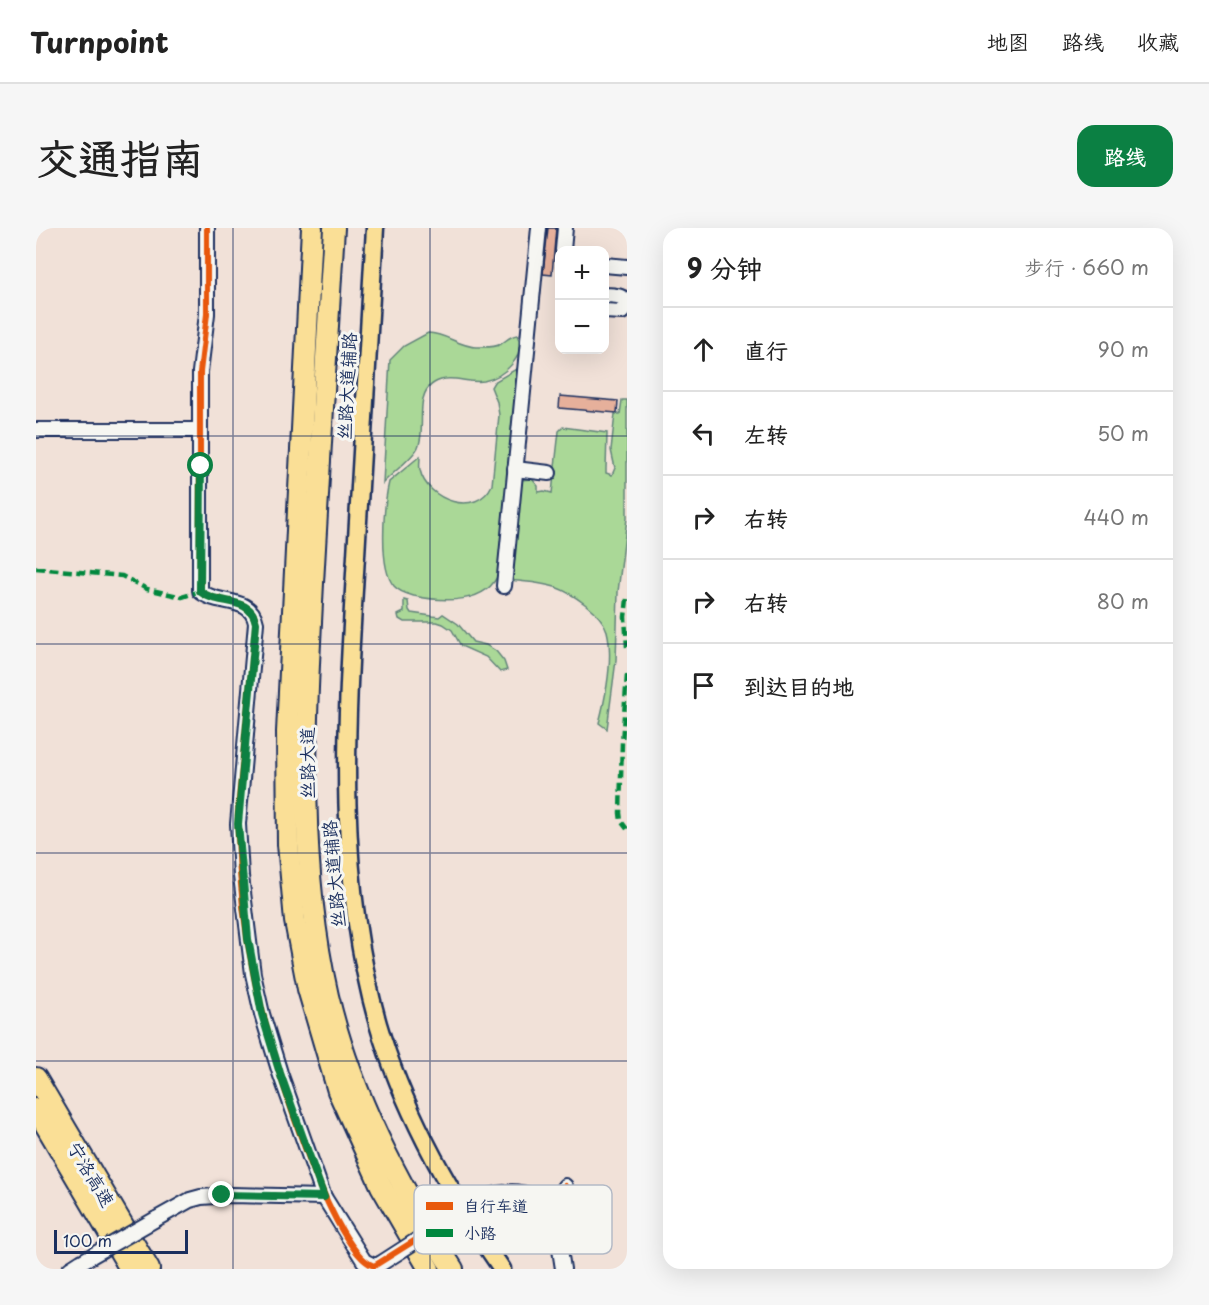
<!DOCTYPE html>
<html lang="zh">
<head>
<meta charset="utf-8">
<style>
  :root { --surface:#fff; --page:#f6f6f6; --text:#222; --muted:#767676; --line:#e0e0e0; --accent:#0b8043 }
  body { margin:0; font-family:"Playpen Sans","LXGW WenKai TC",sans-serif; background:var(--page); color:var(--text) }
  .controls { position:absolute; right:18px; top:18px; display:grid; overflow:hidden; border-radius:12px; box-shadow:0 6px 24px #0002 }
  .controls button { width:54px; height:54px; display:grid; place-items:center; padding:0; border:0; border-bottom:2px solid var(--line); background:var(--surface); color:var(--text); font:30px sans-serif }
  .scale { position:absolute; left:18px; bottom:15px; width:134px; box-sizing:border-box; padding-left:6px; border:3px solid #1b2f5e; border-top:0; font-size:16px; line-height:21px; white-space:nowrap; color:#1b2f5e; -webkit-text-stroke:4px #f6f6f2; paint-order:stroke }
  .stop { position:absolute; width:18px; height:18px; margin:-14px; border:4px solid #0b8043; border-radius:50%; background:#fff }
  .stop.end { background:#0b8043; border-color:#fff; box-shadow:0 2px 6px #0008 }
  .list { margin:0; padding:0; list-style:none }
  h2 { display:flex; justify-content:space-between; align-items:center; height:78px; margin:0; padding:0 24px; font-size:26px }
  h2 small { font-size:20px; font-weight:400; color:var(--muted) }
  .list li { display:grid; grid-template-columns:39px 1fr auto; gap:18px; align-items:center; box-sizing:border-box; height:84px; padding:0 24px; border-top:2px solid var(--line) }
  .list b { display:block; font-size:22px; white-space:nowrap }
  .list em { font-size:20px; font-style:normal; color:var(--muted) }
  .icon { flex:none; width:33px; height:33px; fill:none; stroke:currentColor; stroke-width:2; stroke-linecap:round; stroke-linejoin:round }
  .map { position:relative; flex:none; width:591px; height:1041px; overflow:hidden; border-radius:18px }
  header { display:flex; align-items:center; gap:36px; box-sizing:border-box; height:84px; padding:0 30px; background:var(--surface); border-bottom:2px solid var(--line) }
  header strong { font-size:28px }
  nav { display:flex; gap:33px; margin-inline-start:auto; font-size:21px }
  .intro { display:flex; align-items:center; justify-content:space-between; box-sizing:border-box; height:144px; padding:0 36px }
  h1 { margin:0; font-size:42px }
  .button { padding:15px 27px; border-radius:18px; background:var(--accent); color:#fff; font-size:21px; font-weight:700 }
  main { display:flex; gap:36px; padding:0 36px }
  aside { flex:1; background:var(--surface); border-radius:18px; box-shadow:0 6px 24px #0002 }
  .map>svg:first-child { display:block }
  .green { fill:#aad897; stroke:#62847a; stroke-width:1.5 }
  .building { fill:#e6b09b; stroke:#1b2f5e; stroke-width:1.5 }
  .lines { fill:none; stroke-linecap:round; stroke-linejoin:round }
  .minor-casing { stroke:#1b2f5e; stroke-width:18 }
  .major-casing { stroke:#1b2f5e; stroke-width:21 }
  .highway-casing { stroke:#1b2f5e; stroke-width:24 }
  .minor { stroke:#f6f6f2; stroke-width:14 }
  .major { stroke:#fadf96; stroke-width:16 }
  .highway { stroke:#fadf96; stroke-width:20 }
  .minor-bridge-casing { stroke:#1b2f5e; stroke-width:18; stroke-linecap:butt }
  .minor-bridge { stroke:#f6f6f2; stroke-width:14 }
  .quiet { stroke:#00873e; stroke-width:4.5; stroke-dasharray:9 4.5; stroke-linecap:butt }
  .cycleway-casing { stroke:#f6f6f2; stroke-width:10 }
  .cycleway { stroke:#e8590c; stroke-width:6 }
  .route { stroke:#0b8043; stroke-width:8 }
  .grid { fill:none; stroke:#1b2f5e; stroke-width:1.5; stroke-opacity:0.55 }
  .labels { text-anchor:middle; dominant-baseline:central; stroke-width:6; stroke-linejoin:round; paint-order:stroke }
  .street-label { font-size:18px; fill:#1b2f5e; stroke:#f6f6f2 }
  .key { fill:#f6f6f2; stroke:#b4bac6; stroke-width:1.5 }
  .key-label { font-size:16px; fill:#1b2f5e }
</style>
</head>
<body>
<header>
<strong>Turnpoint</strong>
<nav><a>地图</a><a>路线</a><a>收藏</a></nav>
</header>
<div class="intro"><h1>交通指南</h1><a class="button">路线</a></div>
<main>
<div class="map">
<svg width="591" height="1041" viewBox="0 0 591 1041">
  <rect width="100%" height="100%" fill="#f1e1d8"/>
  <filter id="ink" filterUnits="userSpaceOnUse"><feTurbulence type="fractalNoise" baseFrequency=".0167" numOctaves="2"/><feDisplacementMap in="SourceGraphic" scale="12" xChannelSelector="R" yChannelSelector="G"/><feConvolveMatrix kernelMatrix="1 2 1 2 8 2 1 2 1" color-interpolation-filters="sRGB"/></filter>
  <g filter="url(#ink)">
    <g class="green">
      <path d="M 392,105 C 410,105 423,119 441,119 C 449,119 458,120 465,116 C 471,112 474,108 481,107 C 492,128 467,149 448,153 C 432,156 414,145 398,155 C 377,167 391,202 382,219 C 378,229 355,246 347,255 L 354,132 L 368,118 Z"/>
      <path d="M 482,140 L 484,140 L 463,344 C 452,377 406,374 378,368 C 371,366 363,364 358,358 C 342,340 348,276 353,254 L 384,228 C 384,233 383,238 384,242 C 391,273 441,290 456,257 L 463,187 L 461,174 L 455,159 L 458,154 Z"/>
      <path d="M 586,172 L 591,172 L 591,290 L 582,364 L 580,432 L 571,501 L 563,495 C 570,468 578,431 571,403 C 566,385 536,365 519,359 C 504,354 489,354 474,352 L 484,252 L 496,251 L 502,258 L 502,264 L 508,263 L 516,265 L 523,203 L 527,199 L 571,205 L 570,241 L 570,245 L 576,247 L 579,240 L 575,222 L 579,186 L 584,186 Z"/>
      <polygon points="368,372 372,373 373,382 375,385 403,389 407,386 422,396 437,414 450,417 460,423 468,433 471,442 464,444 450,429 425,418 416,402 407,396 401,394 368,394 363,391 362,387 368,384"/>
    </g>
    <g class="building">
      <polygon points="512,0 520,0 516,47 507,46"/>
      <polygon points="524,168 582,173 581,185 523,180"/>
    </g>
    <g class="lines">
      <defs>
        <g id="minor">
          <path d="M 171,0 L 171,86 L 164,144 L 164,363 C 181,378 215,367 220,395 L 202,596 L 205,648 L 217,746 L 226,786 L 244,845 L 288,969 L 328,1033 L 338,1038 L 344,1036"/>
          <polyline points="527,22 529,0"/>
          <polyline points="568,37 591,39"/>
          <path d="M 568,67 C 577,68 588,66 591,76"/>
          <polyline points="568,83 586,84 591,77"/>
          <polyline points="0,202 163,202"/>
          <polyline points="479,241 513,245"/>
          <polyline points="468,358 503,0"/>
          <path d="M 445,971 C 477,959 487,964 517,976 L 529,958"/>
          <polyline points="517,976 527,1041"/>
          <polyline points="120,991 154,972 165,969 195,967 288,969"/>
          <polyline points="34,1041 45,1034"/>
        </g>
        <path id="major" d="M 339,0 C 333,115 326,230 319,345 C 310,497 300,648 342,796 C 368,885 414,966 466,1041"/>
        <g id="highway">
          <polyline points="276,0 251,504 252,616 259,693 272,761 302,863 345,958 393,1041"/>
          <path d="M 298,0 C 290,118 284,237 277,355 C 270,493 261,632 292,768 C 315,866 362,957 417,1041"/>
          <polyline points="0,850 113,1041"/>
          <polyline points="0,881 94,1041"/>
        </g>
      </defs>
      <use href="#minor" class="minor-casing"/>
      <use href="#major" class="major-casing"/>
      <use href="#highway" class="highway-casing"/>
      <use href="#minor" class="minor"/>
      <use href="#major" class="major"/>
      <use href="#highway" class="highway"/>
      <defs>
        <g id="minor-bridge">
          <polyline points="45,1034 120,991"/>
          <polyline points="344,1036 445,971"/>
        </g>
      </defs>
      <use href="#minor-bridge" class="minor-bridge-casing"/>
      <use href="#minor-bridge" class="minor-bridge"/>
      <g class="quiet">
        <polyline points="0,340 86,348 111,361 146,369 164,363"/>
        <polyline points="591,371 589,389 591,419"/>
        <polyline points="591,447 586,514 584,585 585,593 591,601"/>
      </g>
      <defs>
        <path id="cycleway" d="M 171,0 L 171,86 L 164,144 L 164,363 C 181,378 215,367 220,395 C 216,441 211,486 207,531 C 205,555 201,580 202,604 C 203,649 209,704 218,748 C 228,800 291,1021 338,1038 L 445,971 L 460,965 L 469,963 L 490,966 L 517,976 L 529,958"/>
      </defs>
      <use href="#cycleway" class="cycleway-casing"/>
      <use href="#cycleway" class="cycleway"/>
    </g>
  </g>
  <g class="lines" filter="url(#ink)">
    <path class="route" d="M 165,238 L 164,363 C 180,378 215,367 220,395 L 202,596 L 212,711 L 226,786 L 244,845 L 288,969 L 186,967"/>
  </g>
  <path class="grid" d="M 197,0 L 197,1041M 394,0 L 394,1041M 0,208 L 591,208M 0,416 L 591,416M 0,625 L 591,625M 0,833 L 591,833"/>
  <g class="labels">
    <g class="street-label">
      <text transform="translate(310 158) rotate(-87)">丝路大道辅路</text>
      <text transform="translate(270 535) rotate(-90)">丝路大道</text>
      <text transform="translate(297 646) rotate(-95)">丝路大道辅路</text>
      <text transform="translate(56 946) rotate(59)">宁洛高速</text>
    </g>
  </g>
  <rect x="378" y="957" width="198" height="69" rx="9" class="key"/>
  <rect x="390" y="974" width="27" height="8" fill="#e8590c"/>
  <rect x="390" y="1001" width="27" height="8" fill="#00873e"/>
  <g class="key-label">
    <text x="428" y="984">自行车道</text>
    <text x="428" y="1011">小路</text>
  </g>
</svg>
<div class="controls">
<button>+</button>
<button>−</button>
</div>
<div class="scale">100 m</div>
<div class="stop" style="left:165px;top:238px"></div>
<div class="stop end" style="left:186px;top:967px"></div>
</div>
<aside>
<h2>9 分钟<small>步行 · 660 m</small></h2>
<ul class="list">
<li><svg class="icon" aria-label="ahead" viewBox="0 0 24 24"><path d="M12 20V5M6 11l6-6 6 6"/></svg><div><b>直行</b></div><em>90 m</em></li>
<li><svg class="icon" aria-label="left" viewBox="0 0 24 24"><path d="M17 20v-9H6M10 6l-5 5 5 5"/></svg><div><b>左转</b></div><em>50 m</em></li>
<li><svg class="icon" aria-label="right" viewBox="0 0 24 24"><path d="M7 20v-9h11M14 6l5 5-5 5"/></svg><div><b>右转</b></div><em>440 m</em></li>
<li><svg class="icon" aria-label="right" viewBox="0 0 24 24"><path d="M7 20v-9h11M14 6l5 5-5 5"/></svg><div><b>右转</b></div><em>80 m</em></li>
<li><svg class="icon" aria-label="arrive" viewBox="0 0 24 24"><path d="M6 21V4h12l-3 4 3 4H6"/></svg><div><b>到达目的地</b></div></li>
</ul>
</aside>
</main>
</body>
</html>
